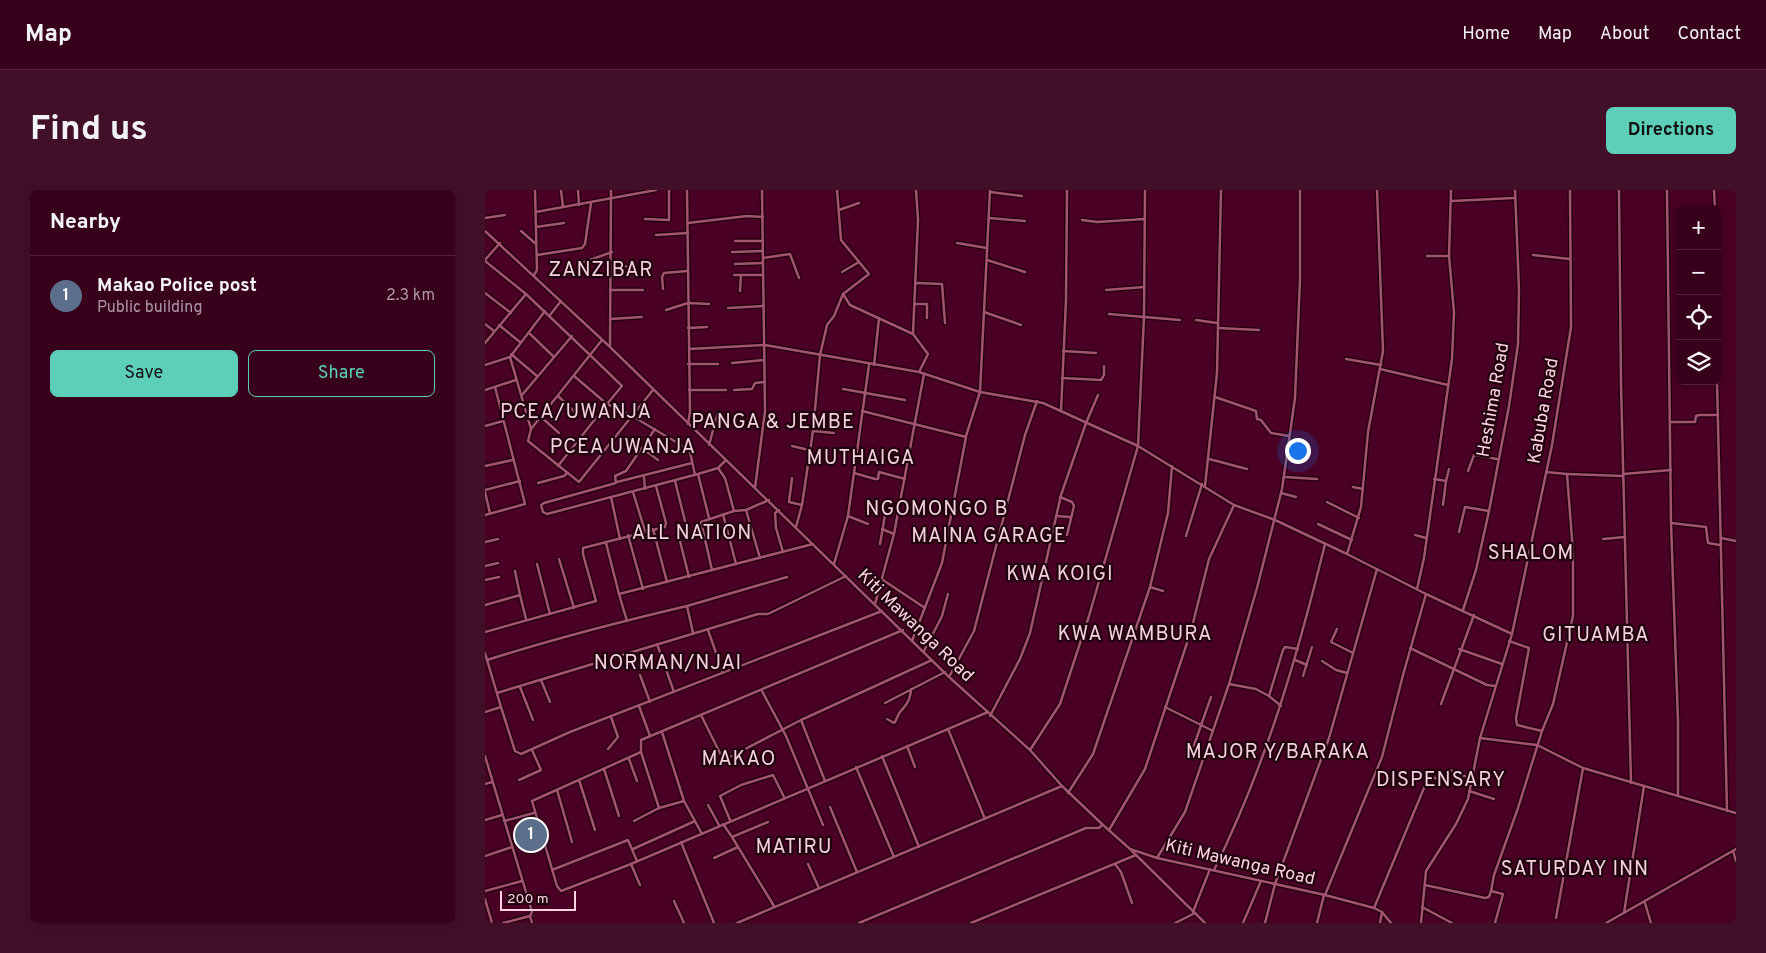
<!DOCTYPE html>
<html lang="en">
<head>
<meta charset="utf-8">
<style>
  :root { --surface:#37001b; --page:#420f28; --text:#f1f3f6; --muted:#aa97a3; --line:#51223a; --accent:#5dceb8 }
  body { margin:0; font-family:Overpass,sans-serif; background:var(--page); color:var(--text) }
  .controls { position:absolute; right:15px; top:15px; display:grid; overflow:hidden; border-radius:8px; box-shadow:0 2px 12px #0003 }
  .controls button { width:45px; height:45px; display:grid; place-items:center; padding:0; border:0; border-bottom:1px solid var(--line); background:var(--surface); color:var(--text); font:25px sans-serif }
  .scale { position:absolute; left:15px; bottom:12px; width:76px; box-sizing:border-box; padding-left:5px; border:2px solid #ffd2df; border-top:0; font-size:14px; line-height:18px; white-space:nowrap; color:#ffd2df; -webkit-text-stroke:4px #1f030e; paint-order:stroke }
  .you { position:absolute; left:812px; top:260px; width:18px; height:18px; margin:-12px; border:4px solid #fff; border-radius:50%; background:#1a73e8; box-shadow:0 0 0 8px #1a73e833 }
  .badge { display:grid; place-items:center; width:32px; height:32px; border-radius:50%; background:var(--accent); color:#fff; font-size:16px; font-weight:700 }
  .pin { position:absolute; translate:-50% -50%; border:2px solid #fff; box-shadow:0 1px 5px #0006 }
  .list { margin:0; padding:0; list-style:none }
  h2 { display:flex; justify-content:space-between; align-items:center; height:65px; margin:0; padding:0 20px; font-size:21px }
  h2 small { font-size:16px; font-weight:400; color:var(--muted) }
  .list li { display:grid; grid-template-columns:32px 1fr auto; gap:15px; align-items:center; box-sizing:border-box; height:80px; padding:0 20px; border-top:1px solid var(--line) }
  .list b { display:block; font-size:19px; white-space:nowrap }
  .list p { margin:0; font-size:16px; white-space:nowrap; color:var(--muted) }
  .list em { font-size:16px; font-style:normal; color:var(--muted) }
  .actions { display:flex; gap:10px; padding:15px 20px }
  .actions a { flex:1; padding:11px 0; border:1px solid var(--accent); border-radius:8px; text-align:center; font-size:18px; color:var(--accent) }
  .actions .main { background:var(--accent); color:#111 }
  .icon { flex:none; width:28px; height:28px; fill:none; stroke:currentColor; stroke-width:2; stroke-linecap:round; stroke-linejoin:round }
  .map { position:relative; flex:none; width:1251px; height:733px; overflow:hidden; border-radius:8px }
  header { display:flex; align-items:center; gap:30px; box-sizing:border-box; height:70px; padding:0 25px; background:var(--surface); border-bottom:1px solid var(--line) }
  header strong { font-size:24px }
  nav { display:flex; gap:28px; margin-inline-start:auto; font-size:18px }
  .intro { display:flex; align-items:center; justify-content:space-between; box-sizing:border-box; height:120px; padding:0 30px }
  h1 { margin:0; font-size:35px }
  .button { padding:12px 22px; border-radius:8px; background:var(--accent); color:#111; font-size:18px; font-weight:700 }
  main { display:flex; gap:30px; padding:0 30px }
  aside { flex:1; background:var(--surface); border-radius:8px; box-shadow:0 2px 12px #0003 }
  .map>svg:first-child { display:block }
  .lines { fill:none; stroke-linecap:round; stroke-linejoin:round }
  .stream { stroke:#6a782d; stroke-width:1 }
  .minor-casing { stroke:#21010e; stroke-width:5 }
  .minor { stroke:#a35570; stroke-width:2.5 }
  .labels { text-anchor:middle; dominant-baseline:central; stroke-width:4.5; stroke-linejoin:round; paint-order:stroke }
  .street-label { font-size:18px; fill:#ffd2df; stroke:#1f030e }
  .quarter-label { font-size:20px; letter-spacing:1px; fill:#f4d0db; stroke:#1f030e }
</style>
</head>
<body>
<header>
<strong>Map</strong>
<nav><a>Home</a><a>Map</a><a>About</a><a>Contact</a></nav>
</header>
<div class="intro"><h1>Find us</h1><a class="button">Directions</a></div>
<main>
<aside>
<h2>Nearby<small></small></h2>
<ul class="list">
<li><span class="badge" style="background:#5c6f8a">1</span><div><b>Makao Police post</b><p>Public building</p></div><em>2.3 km</em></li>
</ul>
<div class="actions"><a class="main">Save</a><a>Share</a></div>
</aside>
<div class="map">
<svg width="1251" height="733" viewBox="0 0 1251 733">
  <rect width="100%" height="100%" fill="#490024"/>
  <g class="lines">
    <polyline class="stream" points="48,721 48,726"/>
    <defs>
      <g id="minor">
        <polyline points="76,0 78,17"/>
        <polyline points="93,0 94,15"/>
        <polyline points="202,0 205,222 203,234"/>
        <polyline points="431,0 433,30 428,144 443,164 434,182"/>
        <polyline points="1134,0 1136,194 1146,593"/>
        <polyline points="1182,0 1186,333 1193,532 1193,606"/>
        <polyline points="1229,0 1230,19"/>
        <polyline points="505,2 537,6"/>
        <polyline points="967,11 1029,8"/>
        <polyline points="354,20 374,13"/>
        <polyline points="51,22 171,0"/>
        <polyline points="0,28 20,25"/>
        <polyline points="504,28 540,31"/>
        <polyline points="160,29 184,30 184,0"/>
        <polyline points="597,30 612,32 660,29"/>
        <polyline points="203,33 262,26 278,27"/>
        <polyline points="51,37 79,33"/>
        <polyline points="0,41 125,157 464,487 545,560 577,596 618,635 645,659 672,668 840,705 889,718 897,722 906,733"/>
        <polyline points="36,41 51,54"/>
        <polyline points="171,45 203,43"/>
        <polyline points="250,51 278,51"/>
        <polyline points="472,53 502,58"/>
        <polyline points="247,62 278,61"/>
        <polyline points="52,65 97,58 100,54 106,13"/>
        <polyline points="1048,65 1085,69"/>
        <polyline points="942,66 964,66"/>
        <polyline points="278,68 305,64 314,88"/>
        <polyline points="0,70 15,53"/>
        <polyline points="502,70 540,82"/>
        <polyline points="0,71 41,104 0,153"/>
        <polyline points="99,72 127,62"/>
        <polyline points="250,74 278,73"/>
        <polyline points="126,77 151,76"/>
        <polyline points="357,82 374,72"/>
        <polyline points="49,85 52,80 50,0"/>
        <polyline points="249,85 278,85"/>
        <polyline points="431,93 457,94 460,133"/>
        <polyline points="178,99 177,87 179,83 202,81"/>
        <polyline points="125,100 158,100"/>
        <polyline points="621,100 659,97"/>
        <polyline points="255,101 256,85"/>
        <polyline points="0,103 26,123"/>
        <polyline points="41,104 105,165 117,150"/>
        <polyline points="358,104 365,115 428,144"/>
        <polyline points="430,114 442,114 442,128"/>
        <polyline points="243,118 279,116"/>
        <polyline points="181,120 203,113 224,114"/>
        <polyline points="499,122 536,135"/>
        <polyline points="624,124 695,130"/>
        <polyline points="65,125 76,111"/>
        <polyline points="125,129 157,127"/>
        <polyline points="711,130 732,133"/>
        <polyline points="0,134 9,141"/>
        <polyline points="14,135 35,152"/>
        <polyline points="203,138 222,137"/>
        <polyline points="733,138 774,140"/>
        <polyline points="44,143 68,166"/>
        <polyline points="125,156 126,0"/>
        <polyline points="204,159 280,155 434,182 495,202 558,213 653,256 749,315 790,330 862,364 941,404 1027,444 995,548 1052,555 1098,578 1251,623"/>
        <polyline points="578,161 611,163"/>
        <polyline points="26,164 52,186"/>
        <polyline points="861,169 896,175"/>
        <polyline points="247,173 279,170"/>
        <polyline points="203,174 233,174"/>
        <polyline points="0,175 25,167"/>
        <polyline points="389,175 394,128"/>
        <polyline points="895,179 963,195"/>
        <polyline points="89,186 122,214 137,196 105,165 46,239 43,251 94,292 147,226 201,258 205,262 210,285"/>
        <polyline points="577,188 616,190 619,185 619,176"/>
        <polyline points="1232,191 1242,621"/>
        <polyline points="358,199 420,210"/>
        <polyline points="0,200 31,190"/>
        <polyline points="204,200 241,200"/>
        <polyline points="249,200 267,199 270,193 280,192"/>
        <polyline points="37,205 87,146"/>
        <polyline points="73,206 91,223"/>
        <polyline points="730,207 771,221 772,229 776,230 786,243 804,246"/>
        <polyline points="377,221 481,247 457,373 427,451"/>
        <polyline points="576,221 581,110 582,0"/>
        <polyline points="56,227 74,243"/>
        <polyline points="1185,232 1210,232 1211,226 1214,225 1233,225"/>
        <polyline points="0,236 18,231"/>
        <polyline points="46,239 25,167 60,121"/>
        <polyline points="170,239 141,281 130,286 131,293 59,313 56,315 58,322 62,324 213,284"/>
        <polyline points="328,241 349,243"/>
        <polyline points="481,246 495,202 505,0"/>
        <polyline points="224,255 233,222"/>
        <polyline points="307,256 324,260"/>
        <polyline points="158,259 173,270"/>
        <polyline points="724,269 762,279"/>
        <polyline points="0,276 28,270"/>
        <polyline points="73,276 122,214 147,226 168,200"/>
        <polyline points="233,278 240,288 249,321"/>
        <polyline points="983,281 989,265 1012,269"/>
        <polyline points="369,283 390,289 393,289 394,282 420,289"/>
        <polyline points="1082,284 1138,286"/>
        <polyline points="1138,284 1186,280"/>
        <polyline points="159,287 160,299"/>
        <polyline points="799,287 832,289"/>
        <polyline points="307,288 304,312 317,315"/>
        <polyline points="949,289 961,291 958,315"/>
        <polyline points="190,291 200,331"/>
        <polyline points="961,291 964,279"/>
        <polyline points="132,292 207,273"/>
        <polyline points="53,293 79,286 82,283"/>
        <polyline points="720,296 732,183 736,0"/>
        <polyline points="868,297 878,299"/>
        <polyline points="270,298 280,221 277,0"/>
        <polyline points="0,300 35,291"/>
        <polyline points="0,302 5,323"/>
        <polyline points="148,302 160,341"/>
        <polyline points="796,303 811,307"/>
        <polyline points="126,307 135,349"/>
        <polyline points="575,307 587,312 589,316 582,345"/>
        <polyline points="842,312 874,328"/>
        <polyline points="294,320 290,323 291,338 298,362"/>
        <polyline points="238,324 251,374"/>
        <polyline points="0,325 40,314 10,197"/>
        <polyline points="363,326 383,334"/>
        <polyline points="571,326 585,327"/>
        <polyline points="224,328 213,284 233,278 241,270"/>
        <polyline points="1186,333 1221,337 1223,353 1235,355"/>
        <polyline points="833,334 867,350"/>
        <polyline points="311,337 317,315 328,241 335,165 342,135 349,126 358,104 384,84 356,50 352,0"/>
        <polyline points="168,339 182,392"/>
        <polyline points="397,339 409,344"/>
        <polyline points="974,342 980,317 1004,321"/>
        <polyline points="193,343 204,387"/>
        <polyline points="143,345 158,399"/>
        <polyline points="930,345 941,348"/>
        <polyline points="701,346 717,294"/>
        <polyline points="1236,348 1251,351"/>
        <polyline points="1118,349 1140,347"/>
        <polyline points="0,352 13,349"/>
        <polyline points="121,353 134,404 328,354"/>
        <polyline points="395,354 400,325"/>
        <polyline points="862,364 876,317 883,242 898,161 892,0"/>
        <polyline points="275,368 261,320 284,310"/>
        <polyline points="74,369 89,418"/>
        <polyline points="52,374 65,424"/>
        <polyline points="349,374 363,326 384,175"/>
        <polyline points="0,376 13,373"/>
        <polyline points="227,380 216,332 249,321 261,320"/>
        <polyline points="30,381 35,405"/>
        <polyline points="0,390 14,387"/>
        <polyline points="398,390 440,418"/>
        <polyline points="932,399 939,368 967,169 969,122 964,66 966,0"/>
        <polyline points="678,401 665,397 683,323 687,276"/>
        <polyline points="134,404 142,431"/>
        <polyline points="390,414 409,344 439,184"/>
        <polyline points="0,415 35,405 41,429"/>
        <polyline points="202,416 302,387"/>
        <polyline points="978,420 991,380 1004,321 1024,216 1033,154 1034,100 1030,0"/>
        <polyline points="852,439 846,452 868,463"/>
        <polyline points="223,440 238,483"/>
        <polyline points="0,442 111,411 98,364 98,358 180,337 181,333 171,296"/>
        <polyline points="1027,444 1067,255 1086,137 1085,0"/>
        <polyline points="1024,451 1044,458 1031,528 1032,535 1057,541"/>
        <polyline points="172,454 189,502"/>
        <polyline points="925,458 1002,495 1010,496"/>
        <polyline points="974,459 1017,474"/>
        <polyline points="439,461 457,426 463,404"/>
        <polyline points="0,463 16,517 0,522"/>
        <path d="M 2,470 C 68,449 134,432 202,416 L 208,443"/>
        <polyline points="810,470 822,475"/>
        <polyline points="837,471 851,480 862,483"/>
        <polyline points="155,485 165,512"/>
        <polyline points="818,486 827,457"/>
        <polyline points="464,487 489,441 540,245 552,211"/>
        <polyline points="56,490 65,512"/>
        <polyline points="744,494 771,499 784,506"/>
        <polyline points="35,497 48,530"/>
        <polyline points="277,501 301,546 338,635"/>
        <polyline points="12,503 273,424 283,424 361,386"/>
        <polyline points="400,513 460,482"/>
        <polyline points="956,514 989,425"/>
        <polyline points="154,516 165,546"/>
        <polyline points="796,516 784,506 798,460 800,457 813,459"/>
        <polyline points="16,517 30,561 36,564 85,542 397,421"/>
        <polyline points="680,517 728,541"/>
        <polyline points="216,525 237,567 241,569 316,530 447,470"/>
        <polyline points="505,526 535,469 545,443 576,305 601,233 613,205"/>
        <path d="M 402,529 L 409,533 C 412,530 412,526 415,522 C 422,514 425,511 426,499"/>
        <polyline points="316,530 340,591"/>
        <polyline points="463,539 500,629"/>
        <polyline points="177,542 199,611 217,644"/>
        <polyline points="422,556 430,577"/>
        <polyline points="123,559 133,547 126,527"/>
        <polyline points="545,560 575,514 604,426 653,256 659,126 660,0"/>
        <polyline points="707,561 726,507"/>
        <polyline points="156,562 47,611 72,696 76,701 146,674 503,522"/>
        <polyline points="0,566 47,722 45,726 18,733"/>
        <polyline points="397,566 434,657"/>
        <polyline points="144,569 152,591"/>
        <polyline points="371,577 409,667"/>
        <polyline points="119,579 134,626"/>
        <polyline points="34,590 56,580 47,560"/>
        <polyline points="94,590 110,640"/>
        <polyline points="0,594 7,592"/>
        <polyline points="72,600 87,652"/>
        <polyline points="984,601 1009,609"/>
        <polyline points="583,603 608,564 665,397"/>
        <polyline points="223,615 234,635"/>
        <polyline points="345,617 372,682"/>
        <polyline points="174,618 156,562 156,550 418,440"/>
        <polyline points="0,630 17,625"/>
        <polyline points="245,630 235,606 256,595 288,585 299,607"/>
        <polyline points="19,631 49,623"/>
        <polyline points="149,631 174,618 199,611"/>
        <polyline points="238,634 247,647 283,632"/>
        <polyline points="624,640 660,579 706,441 724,369 749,315"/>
        <polyline points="247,647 289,716"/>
        <polyline points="196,652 229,733"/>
        <polyline points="148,659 210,631"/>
        <polyline points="646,660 720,733"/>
        <polyline points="1248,661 1251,671"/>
        <polyline points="0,666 27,657"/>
        <polyline points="229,668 253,657"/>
        <polyline points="672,668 700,622 744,494 772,398 797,299 810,208 815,89 815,0"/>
        <polyline points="146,674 155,695"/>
        <polyline points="323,674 334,698"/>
        <polyline points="630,674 636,682 647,713"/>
        <polyline points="67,680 143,650 152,671"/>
        <path d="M 729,680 C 781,575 812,468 840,354"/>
        <polyline points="940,695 1000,708 1004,707 1006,701 1018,704 1010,733"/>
        <polyline points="0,701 37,691"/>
        <polyline points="1006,701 1009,685 1033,618 1057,541 1068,514 1088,426 1088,362 1082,284 1061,282"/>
        <polyline points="840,705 897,567 918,485 941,404"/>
        <polyline points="0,709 7,733"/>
        <polyline points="189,711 199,733"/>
        <polyline points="1160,713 1166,733"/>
        <polyline points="937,717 967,733"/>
        <polyline points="889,718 944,586 956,590 965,580 987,589"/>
        <polyline points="708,722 725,679"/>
        <polyline points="1139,723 1159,596"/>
        <polyline points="45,726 47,733"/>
        <polyline points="1071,728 1098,578"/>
        <polyline points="252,733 577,596"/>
        <polyline points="374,733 601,638 614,638 617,635"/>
        <polyline points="486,733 651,665"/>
        <polyline points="690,733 710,723"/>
        <polyline points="758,733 776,691"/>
        <polyline points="780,733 790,694 844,548 892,379"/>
        <polyline points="832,733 839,705"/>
        <polyline points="895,733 897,722"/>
        <polyline points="936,733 941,681 971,634 983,609 995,548"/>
        <polyline points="1121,733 1251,659"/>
      </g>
    </defs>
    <use href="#minor" class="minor-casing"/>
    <use href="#minor" class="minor"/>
  </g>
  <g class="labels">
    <g class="street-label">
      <text transform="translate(1009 210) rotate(-80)">Heshima Road</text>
      <text transform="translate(1059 221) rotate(-80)">Kabuba Road</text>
      <text transform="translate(430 436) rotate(44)">Kiti Mawanga Road</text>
      <text transform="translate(755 673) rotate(13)">Kiti Mawanga Road</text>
    </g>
    <g class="quarter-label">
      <text x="116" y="81">ZANZIBAR</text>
      <text x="91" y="223">PCEA/UWANJA</text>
      <text x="288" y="233">PANGA &amp; JEMBE</text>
      <text x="138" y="258">PCEA UWANJA</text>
      <text x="376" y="269">MUTHAIGA</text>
      <text x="452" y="320">NGOMONGO B</text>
      <text x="207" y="344">ALL NATION</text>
      <text x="504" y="347">MAINA GARAGE</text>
      <text x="1046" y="364">SHALOM</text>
      <text x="575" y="385">KWA KOIGI</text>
      <text x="650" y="445">KWA WAMBURA</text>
      <text x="1111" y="446">GITUAMBA</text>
      <text x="183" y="474">NORMAN/NJAI</text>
      <text x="793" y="563">MAJOR Y/BARAKA</text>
      <text x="254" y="570">MAKAO</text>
      <text x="956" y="591">DISPENSARY</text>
      <text x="309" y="658">MATIRU</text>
      <text x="1090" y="680">SATURDAY INN</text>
    </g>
  </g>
</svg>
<div class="controls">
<button>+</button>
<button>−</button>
<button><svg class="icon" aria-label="locate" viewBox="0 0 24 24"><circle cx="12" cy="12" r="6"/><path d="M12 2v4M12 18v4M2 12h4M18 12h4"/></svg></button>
<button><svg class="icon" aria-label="layers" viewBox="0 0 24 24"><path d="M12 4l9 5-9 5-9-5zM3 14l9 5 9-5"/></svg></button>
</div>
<div class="scale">200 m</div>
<div class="you"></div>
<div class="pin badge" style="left:46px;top:645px;background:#5c6f8a">1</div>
</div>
</main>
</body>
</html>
